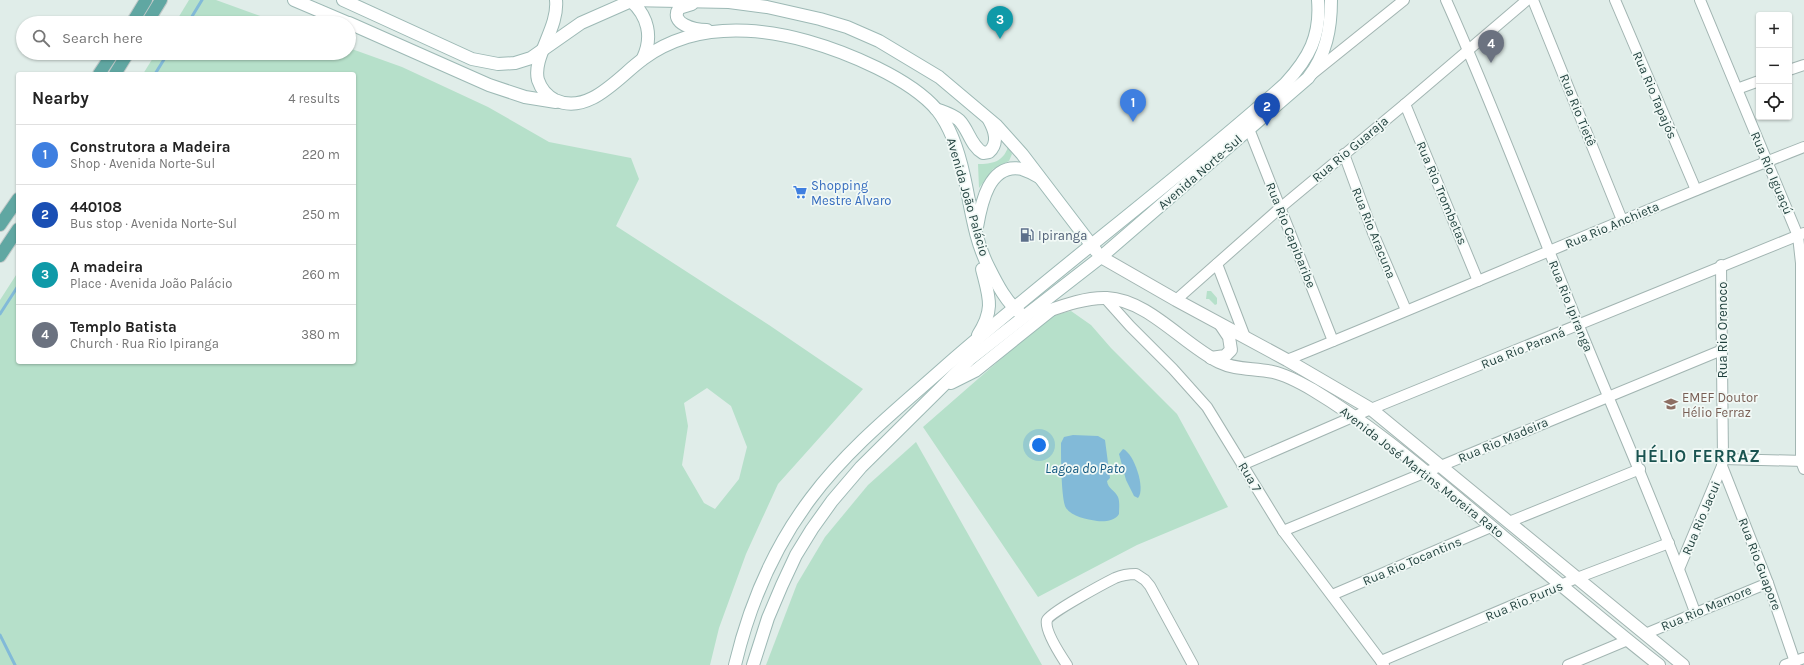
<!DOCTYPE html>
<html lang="en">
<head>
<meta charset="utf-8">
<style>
  :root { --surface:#fff; --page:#f2f2f2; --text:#222; --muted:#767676; --line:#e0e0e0; --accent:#db2777 }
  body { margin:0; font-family:Karla,sans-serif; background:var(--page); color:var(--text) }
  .controls { position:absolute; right:12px; top:12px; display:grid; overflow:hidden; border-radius:4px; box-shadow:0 1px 3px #0004 }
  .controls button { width:36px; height:36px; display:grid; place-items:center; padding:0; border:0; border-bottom:1px solid var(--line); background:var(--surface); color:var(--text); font:20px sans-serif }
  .you { position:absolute; left:1039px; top:445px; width:14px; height:14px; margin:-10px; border:3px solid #fff; border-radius:50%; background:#1a73e8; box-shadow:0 0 0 6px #1a73e833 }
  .badge { display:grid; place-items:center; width:26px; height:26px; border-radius:50%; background:var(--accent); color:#fff; font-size:13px; font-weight:700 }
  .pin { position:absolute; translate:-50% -33px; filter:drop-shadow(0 1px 2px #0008) }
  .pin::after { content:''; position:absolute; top:21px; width:14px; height:12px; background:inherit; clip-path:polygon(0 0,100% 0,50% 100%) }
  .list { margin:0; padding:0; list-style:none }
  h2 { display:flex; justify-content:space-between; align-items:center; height:52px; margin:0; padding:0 16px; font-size:17px }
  h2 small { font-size:13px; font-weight:400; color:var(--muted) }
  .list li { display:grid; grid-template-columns:26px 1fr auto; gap:12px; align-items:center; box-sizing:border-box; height:60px; padding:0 16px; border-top:1px solid var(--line) }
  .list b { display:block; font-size:15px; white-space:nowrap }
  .list p { margin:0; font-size:13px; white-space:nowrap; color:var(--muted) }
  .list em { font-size:13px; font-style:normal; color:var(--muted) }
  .icon { flex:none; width:22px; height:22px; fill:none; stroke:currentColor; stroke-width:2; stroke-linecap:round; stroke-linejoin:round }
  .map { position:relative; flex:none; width:1804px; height:665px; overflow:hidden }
  .search { position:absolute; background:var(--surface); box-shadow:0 1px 3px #0004; left:16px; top:16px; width:340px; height:44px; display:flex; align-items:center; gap:10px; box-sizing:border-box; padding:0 14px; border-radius:22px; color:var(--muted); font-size:15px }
  .panel { position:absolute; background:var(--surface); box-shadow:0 1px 3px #0004; left:16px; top:72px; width:340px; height:292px; border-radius:4px }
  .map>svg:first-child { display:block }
  .green { fill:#b6e0ca; fill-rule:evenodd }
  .water { fill:#82bad8 }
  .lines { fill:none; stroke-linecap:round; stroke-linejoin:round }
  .stream { stroke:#82bad8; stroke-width:3 }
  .minor-casing { stroke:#a2b5b2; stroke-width:12 }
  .tertiary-casing { stroke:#a2b5b2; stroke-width:14 }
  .secondary-casing { stroke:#9db9b5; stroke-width:14 }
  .primary-casing { stroke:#c0c9c8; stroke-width:14 }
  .minor { stroke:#fff; stroke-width:10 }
  .tertiary { stroke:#fff; stroke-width:12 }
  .secondary { stroke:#fff; stroke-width:12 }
  .primary { stroke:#60a7a2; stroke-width:12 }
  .labels { text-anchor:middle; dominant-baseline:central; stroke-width:3.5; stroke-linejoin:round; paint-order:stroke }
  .street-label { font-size:13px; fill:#1f3f3c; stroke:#f1f9f6 }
  .shop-label { font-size:13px; fill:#366cbe; stroke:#f1f9f6; text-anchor:start }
  .service-label { font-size:13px; fill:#4e5e75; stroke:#f1f9f6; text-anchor:start }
  .education-label { font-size:13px; fill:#785e54; stroke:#f1f9f6; text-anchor:start }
  .water-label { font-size:14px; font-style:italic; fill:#135981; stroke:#f1f9f6 }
  .district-label { font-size:17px; font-weight:bold; letter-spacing:1px; fill:#195350; stroke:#f1f9f6 }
</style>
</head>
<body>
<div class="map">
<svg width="1804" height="665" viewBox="0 0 1804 665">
  <rect width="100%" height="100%" fill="#e0ede9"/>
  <g class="green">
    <polygon points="189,0 216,0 280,23 175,23"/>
    <path d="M 349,48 L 402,67 L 488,107 L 549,142 L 631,158 L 639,179 L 616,226 L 769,325 L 863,389 L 778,484 L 746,554 L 719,628 L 710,665 L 0,665 L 0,300 L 18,272 L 18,362 L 354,362 L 354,74 L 143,74 L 156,53 L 349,53 ZM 707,388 L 731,406 L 747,447 L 739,479 L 715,509 L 704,503 L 682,465 L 688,426 L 684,403 Z"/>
    <path d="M 1008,147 L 1012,154 L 1009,161 L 993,169 L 979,188 L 978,164 C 992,164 1003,162 1008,147 Z"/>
    <polygon points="1207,291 1211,291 1217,298 1217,304 1215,305 1209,299 1206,299"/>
    <polygon points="1071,311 1091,325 1111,348 1177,414 1228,507 1137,545 1038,597 923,427 1050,316"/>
    <polygon points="916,442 1042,665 766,665 797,584 825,537 868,485"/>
  </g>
  <g class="water">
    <path d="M 1073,435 L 1098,436 L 1105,440 L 1110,478 L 1107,481 C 1108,489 1115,490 1118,497 C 1120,502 1119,509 1119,514 C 1115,521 1104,522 1097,521 C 1087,519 1072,517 1066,508 C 1061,500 1061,454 1061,443 L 1064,437 Z"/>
    <path d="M 1123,449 C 1134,453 1146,489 1138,498 L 1134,496 L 1126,480 L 1119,454 Z"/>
  </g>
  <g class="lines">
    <g class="stream">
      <polyline points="188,23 202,0"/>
      <polyline points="155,74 168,53"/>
      <polyline points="0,314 18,286"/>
      <polyline points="0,635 15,665"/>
    </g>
    <defs>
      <g id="minor">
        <path d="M 1446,0 C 1494,107 1535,217 1579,326 C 1618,422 1660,516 1695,612"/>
        <polyline points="1533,0 1622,220"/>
        <polyline points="1615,0 1696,190"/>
        <polyline points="1700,0 1798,236 1801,263 1801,461 1804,469"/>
        <polyline points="1789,70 1804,65"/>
        <polyline points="1312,74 1404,0"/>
        <polyline points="1737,89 1759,81"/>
        <polyline points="1405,104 1478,281"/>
        <polyline points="1249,129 1333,341"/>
        <polyline points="1344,154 1373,233 1406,310"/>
        <polyline points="1217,264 1245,337"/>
        <polyline points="1105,298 1130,326 1173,369 1207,407 1283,531 1384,665"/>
        <polyline points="1176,300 1280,208 1405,104 1527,0"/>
        <path d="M 1287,360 C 1460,290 1630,215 1804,147"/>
        <polyline points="1723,459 1804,461"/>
        <polyline points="1242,465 1371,409 1804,233"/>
        <polyline points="1722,466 1768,583 1795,662"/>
        <polyline points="1509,522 1640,469"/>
        <polyline points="1283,531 1722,350"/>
        <polyline points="1679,569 1722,466 1723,459 1721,265"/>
        <polyline points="1332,595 1491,527"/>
        <polyline points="1645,634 1768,583"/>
        <polyline points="1381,661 1577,578 1669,543"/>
        <path d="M 1067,665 C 1061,656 1044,630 1047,620 C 1049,613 1105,583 1115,578 C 1122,575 1129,574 1136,574 L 1145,580 L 1150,586 L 1193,665"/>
        <polyline points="1568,665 1628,640"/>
        <polyline points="1785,665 1804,658"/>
      </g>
      <g id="tertiary">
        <polyline points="1101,257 1176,300 1287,360 1371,409 1683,665"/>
        <path d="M 1042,313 C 1062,306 1086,297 1107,298 C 1148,300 1183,344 1219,362 C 1235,370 1255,368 1273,372 C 1287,375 1301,383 1313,390 C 1373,426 1426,472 1479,516 C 1538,566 1598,617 1659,665"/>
        <polyline points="1211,358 1225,356 1231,350 1229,337 1221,325"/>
      </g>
      <g id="secondary">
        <polyline points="294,0 348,23"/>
        <path d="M 343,0 L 472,59 L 498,64 L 515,63 L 531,58 L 581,23 L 631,1 C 648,16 653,37 643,58"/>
        <path d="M 556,0 C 559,28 532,57 538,80 C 541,89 547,96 555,100 C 589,116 619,76 643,59 C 656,49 671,42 687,37 C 725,26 769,30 807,41 C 846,52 910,78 937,110 C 952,129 959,153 964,176 C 971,207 974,239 989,268 C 997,284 1006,302 1021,314"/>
        <polyline points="628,0 729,2 767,7 820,19 847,27 879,41 939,77 996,125 1022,154 1096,251"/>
        <path d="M 692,4 L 679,8 C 669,24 695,30 707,30"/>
        <polyline points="349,23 489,85 525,97 556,102"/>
        <path d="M 936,109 C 944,112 952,114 959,120 C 969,130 970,145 983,153 L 989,152 C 999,143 995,131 989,120"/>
        <path d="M 977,227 C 981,204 989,162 1022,169 C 1028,171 1034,174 1039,177"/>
        <path d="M 978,335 C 995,309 989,297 982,269"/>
        <polyline points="951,383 975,371 1051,310"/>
        <path d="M 735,665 C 749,606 774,547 811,498 C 849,447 901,406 948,364 C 1058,268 1176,181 1285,84 C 1309,58 1321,36 1318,0"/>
        <path d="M 753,665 L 768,618 L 782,585 L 796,555 L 812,529 L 832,501 L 861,467 L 970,359 L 1101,257 L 1308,78 C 1326,55 1331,29 1331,0"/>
      </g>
      <g id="primary">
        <polyline points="132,23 146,0"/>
        <polyline points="147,23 161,0"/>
        <polyline points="99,74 113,53"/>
        <polyline points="115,74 128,53"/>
        <polyline points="0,225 18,199"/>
        <polyline points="0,256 18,229"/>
      </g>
    </defs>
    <use href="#minor" class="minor-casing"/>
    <use href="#tertiary" class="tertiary-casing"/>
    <use href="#secondary" class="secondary-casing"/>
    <use href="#primary" class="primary-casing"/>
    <use href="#minor" class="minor"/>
    <use href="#tertiary" class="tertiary"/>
    <use href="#secondary" class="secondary"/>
    <use href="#primary" class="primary"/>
  </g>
  <defs>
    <symbol id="supermarket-bare" viewBox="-9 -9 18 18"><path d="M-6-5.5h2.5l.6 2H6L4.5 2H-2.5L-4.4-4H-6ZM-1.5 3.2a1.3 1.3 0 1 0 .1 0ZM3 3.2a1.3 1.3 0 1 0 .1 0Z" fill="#3f7fe0" stroke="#f1f9f6" stroke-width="2.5" paint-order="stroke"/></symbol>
    <symbol id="fuel-bare" viewBox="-9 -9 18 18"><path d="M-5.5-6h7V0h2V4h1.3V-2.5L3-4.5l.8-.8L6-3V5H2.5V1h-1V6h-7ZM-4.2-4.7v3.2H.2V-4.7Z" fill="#5c6f8a" stroke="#f1f9f6" stroke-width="2.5" paint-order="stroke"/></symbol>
    <symbol id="school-bare" viewBox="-9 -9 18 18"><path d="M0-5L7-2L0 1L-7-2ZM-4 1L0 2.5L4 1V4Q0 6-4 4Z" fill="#8d6e63" stroke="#f1f9f6" stroke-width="2.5" paint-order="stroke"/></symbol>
  </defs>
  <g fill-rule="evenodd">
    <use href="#supermarket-bare" x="790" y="182" width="20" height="20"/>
    <use href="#fuel-bare" x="1017" y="225" width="20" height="20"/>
    <use href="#school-bare" x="1661" y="394" width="20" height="20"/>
  </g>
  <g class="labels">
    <g class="street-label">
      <text transform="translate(1655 95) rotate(67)">Rua Rio Tapajós</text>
      <text transform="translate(1578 110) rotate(68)">Rua Rio Tietê</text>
      <text transform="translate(1350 149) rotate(-40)">Rua Rio Guaraja</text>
      <text transform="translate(1200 172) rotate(-41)">Avenida Norte-Sul</text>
      <text transform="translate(1772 173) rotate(67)">Rua Rio Iguaçú</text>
      <text transform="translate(1442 193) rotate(67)">Rua Rio Trombetas</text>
      <text transform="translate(968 197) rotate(74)">Avenida João Palácio</text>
      <text transform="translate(1612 225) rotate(-23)">Rua Rio Anchieta</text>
      <text transform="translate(1374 233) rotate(68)">Rua Rio Aracuna</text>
      <text transform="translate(1291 235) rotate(68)">Rua Rio Capibaribe</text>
      <text transform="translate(1571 306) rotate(68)">Rua Rio Ipiranga</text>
      <text transform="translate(1722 330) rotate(-90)">Rua Rio Orenoco</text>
      <text transform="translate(1523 348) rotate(-22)">Rua Rio Paraná</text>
      <text transform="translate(1503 440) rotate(-23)">Rua Rio Madeira</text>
      <text transform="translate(1422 472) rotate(38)">Avenida José Martins Moreira Rato</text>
      <text transform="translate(1250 477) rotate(59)">Rua 7</text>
      <text transform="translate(1701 518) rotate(-67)">Rua Rio Jacui</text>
      <text transform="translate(1412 561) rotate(-23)">Rua Rio Tocantins</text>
      <text transform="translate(1760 564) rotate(69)">Rua Rio Guapore</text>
      <text transform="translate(1524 601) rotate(-23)">Rua Rio Purus</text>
      <text transform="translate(1706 608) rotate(-23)">Rua Rio Mamore</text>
    </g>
    <g class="shop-label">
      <text x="811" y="185">Shopping<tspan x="811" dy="15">Mestre Álvaro</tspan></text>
    </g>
    <g class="service-label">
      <text x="1038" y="235">Ipiranga</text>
    </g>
    <g class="education-label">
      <text x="1682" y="397">EMEF Doutor<tspan x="1682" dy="15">Hélio Ferraz</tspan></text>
    </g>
    <g class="water-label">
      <text x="1085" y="468">Lagoa do Pato</text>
    </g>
    <g class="district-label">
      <text x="1698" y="456">HÉLIO FERRAZ</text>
    </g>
  </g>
</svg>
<div class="controls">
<button>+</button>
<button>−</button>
<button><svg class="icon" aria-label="locate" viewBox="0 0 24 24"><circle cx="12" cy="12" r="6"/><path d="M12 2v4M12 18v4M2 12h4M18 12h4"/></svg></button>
</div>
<div class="you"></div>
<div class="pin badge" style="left:1133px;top:122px;background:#3f7fe0">1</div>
<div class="pin badge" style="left:1267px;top:126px;background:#1a4fb4">2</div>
<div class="pin badge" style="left:1000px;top:39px;background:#0f9aa8">3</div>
<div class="pin badge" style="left:1491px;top:63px;background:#6b7280">4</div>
<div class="search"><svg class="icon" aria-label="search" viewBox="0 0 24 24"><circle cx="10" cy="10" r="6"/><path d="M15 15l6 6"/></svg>Search here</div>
<section class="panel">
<h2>Nearby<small>4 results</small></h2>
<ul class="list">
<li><span class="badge" style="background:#3f7fe0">1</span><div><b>Construtora a Madeira</b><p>Shop · Avenida Norte-Sul</p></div><em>220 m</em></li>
<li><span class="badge" style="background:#1a4fb4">2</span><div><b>440108</b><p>Bus stop · Avenida Norte-Sul</p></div><em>250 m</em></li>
<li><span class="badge" style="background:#0f9aa8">3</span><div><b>A madeira</b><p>Place · Avenida João Palácio</p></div><em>260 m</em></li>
<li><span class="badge" style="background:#6b7280">4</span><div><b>Templo Batista</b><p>Church · Rua Rio Ipiranga</p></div><em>380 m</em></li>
</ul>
</section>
</div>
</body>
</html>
